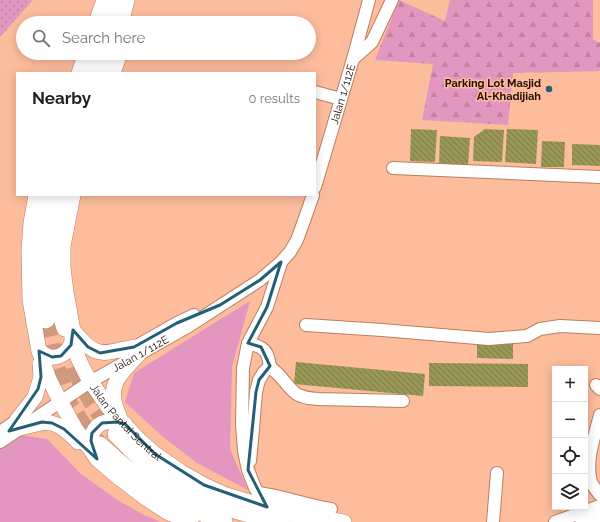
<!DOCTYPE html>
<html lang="en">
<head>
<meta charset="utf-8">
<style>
  :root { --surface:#fff; --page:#f6f6f6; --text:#202124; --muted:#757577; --line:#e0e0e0 }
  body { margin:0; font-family:Raleway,sans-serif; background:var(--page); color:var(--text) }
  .controls { position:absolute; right:12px; bottom:12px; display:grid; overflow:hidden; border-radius:0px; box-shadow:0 2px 10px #0003 }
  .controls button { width:36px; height:36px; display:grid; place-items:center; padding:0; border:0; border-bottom:1px solid var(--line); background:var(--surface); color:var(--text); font:20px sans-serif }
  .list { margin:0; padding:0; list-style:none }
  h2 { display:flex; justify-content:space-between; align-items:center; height:52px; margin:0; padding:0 16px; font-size:17px }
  h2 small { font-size:13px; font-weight:400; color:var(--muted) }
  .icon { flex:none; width:22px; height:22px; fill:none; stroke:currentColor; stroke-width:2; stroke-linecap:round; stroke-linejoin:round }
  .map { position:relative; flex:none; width:600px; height:522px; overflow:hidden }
  .search { position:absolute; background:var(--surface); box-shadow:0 2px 10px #0003; left:16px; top:16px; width:300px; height:44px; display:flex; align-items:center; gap:10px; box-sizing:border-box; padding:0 14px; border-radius:22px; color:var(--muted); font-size:15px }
  .panel { position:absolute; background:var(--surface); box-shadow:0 2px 10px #0003; left:16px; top:72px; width:300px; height:124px; border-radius:0px }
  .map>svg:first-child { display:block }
  .green { fill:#e397c0 }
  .forest { fill:url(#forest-firs) }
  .park { fill:url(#park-dots) }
  .building { fill:url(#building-back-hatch) }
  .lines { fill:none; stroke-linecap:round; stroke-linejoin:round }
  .highway-tunnel { stroke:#d1997d; stroke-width:17; stroke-dasharray:17 8; stroke-linecap:butt }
  .minor-casing { stroke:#bb7e60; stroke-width:14 }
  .major-casing { stroke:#bb7e60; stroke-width:16 }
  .highway-casing { stroke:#bb7e60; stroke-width:18 }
  .minor { stroke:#fff; stroke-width:12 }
  .major { stroke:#fff; stroke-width:15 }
  .highway { stroke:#fff; stroke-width:17 }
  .marked { fill:none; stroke:#236077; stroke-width:3; stroke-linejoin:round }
  .poi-dot { fill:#236077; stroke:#fdbc9c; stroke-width:1.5 }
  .labels { text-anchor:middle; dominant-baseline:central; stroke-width:3; stroke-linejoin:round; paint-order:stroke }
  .poi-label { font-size:11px; font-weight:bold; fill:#220c03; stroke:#fdbc9c; text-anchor:end }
  .street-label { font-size:11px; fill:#220c03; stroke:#fdbc9c }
</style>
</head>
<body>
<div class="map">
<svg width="600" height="522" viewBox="0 0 600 522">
  <defs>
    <pattern id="forest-firs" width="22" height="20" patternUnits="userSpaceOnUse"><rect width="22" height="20" fill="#e397c0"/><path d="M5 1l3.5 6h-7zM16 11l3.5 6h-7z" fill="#c281a3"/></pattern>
    <pattern id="park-dots" width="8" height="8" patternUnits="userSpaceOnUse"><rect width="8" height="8" fill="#e397c0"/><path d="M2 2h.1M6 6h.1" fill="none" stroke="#c281a3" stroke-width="1.8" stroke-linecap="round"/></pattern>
    <pattern id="building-back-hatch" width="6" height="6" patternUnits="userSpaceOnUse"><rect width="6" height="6" fill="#999755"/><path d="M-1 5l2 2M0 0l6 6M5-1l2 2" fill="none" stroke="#7c7a44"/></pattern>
  </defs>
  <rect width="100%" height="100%" fill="#fdbc9c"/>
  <g class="green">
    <polygon points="250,301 232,367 230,449 248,490 197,463 162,436 125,402 134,373"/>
    <polygon points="21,435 47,439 81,474 119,501 144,515 161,522 0,522 0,449"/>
  </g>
  <polygon class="forest" points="399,0 445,21 450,0 593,0 593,39 600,43 600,71 513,73 508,125 422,120 433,64 375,60"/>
  <polygon class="park" points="0,0 33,0 0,37"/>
  <g class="building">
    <polygon points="411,129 437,130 435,162 410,161"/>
    <polygon points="485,129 504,130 502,162 473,161 474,137"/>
    <polygon points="507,129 538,130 536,164 505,162"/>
    <polygon points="440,136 470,138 468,166 439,165"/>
    <polygon points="542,141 565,142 564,167 541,167"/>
    <polygon points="572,144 600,145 600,166 572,165"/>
    <polygon points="477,342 513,343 513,359 477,358"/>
    <polygon points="296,362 425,374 423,396 294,384"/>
    <polygon points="429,363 528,364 528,387 429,386"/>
  </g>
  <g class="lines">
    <g class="highway-tunnel">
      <polyline points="46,320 57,368 69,403 83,425 100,445"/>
      <path d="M 68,342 C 70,350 71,359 74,367 C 84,392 97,412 115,433"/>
    </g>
    <defs>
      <g id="minor">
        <polyline points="353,59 372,42 392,0"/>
        <polyline points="315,92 341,99"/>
        <polyline points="393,168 600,177"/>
        <path id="s1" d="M 315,187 L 353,59 L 369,0"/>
        <polyline points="306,325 382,330 489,339 527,336 540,329 560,326 600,328"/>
        <path d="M 248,343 C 257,346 265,347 268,357 C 269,360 269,363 270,366 C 272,369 276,372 279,375 C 294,392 293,397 318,399 L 403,401"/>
        <polyline points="135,347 177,323 194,315"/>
        <polyline points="596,385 600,389"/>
        <path d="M 600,415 C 595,435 585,461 591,482 C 593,486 597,491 600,495"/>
        <polyline points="0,432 19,419"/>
        <path id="s2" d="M 0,442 L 90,382 L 189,326 L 260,280 L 281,262 L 290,252 L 297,240 L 305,218 L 313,195"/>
        <polyline points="250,461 253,429 256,392 259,380 264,372 270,366"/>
        <path d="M 259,493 C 283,496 306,505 331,509"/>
        <polyline points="267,507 255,488 248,470 244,451 242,424 243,368 248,343 267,307 281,263"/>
        <polyline points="493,522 497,473"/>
        <polyline points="555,522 600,506"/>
      </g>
      <g id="major">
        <polyline points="96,23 104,0"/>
        <polyline points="79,73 86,53"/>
        <polyline points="113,73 120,53"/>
        <polyline points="36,195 31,223 29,250 30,300 39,351 49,379 60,401 75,428 97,459 118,477 147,499 167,512 191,522"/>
        <path id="s3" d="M 73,195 L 63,246 L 63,268 L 66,292 L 78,358 L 87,376 L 108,407 L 139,440 L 155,454 L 181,472 L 204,485 L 226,495 L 267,507 L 344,522"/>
        <path d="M 73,330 C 96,359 101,354 134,347"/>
        <path d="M 39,351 C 42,353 46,356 51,357 C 59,358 68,353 71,344 C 72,342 72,338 72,335"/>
        <path d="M 119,415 C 104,385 121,374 139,354"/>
        <polyline points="17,420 35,397 41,377 40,364"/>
        <path d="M 20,428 C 27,426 34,424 41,423 C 57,420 68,432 78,442"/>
        <path d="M 94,453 C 93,449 91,445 91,441 C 90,436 93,432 95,429 C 102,419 115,421 125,424"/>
        <polyline points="583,522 588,520 600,510"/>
      </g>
      <g id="highway">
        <polyline points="106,23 111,0"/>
        <polyline points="120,23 126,0"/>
        <polyline points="91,73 97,53"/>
        <polyline points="104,73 110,53"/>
        <path d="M 63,195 C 56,230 52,275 60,310 C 61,316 63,322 65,328"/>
        <path d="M 46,320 C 44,301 41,282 41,263 C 41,240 44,218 48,195"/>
        <path d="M 116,434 C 131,449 145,464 161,476 C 196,502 240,512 281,522"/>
        <polyline points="100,445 126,468 162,493 188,507 224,522"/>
        <polyline points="280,510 318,522"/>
        <polyline points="598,522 600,519"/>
      </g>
    </defs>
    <use href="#minor" class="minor-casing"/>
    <use href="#major" class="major-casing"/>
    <use href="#highway" class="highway-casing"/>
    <use href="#minor" class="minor"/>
    <use href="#major" class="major"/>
    <use href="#highway" class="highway"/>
  </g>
  <path class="marked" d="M 281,262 L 267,307 L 248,343 L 261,347 L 270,366 L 259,380 L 256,392 L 248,470 L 267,507 L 204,485 L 155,454 L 125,424 L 117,422 L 102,423 L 92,433 L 91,441 L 97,459 L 64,429 L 52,423 L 42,422 L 9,431 L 38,389 L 41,377 L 39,351 L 52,357 L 61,356 L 71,345 L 73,330 L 88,347 L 100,353 L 134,347 L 177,323 L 220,305 L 260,280 Z"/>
  <circle class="poi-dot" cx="549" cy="89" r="4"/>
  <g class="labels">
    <g class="poi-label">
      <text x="541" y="83">Parking Lot Masjid<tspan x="541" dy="13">Al-Khadijiah</tspan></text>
    </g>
    <g class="street-label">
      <text stroke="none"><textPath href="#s1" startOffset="97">Jalan 1/112E</textPath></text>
      <text stroke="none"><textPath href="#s2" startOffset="166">Jalan 1/112E</textPath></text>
      <text stroke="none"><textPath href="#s3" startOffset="246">Jalan Pantai Sentral</textPath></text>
    </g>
  </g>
</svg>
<div class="controls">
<button>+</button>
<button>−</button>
<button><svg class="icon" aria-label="locate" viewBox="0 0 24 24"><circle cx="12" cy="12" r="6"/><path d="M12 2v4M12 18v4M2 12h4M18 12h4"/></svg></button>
<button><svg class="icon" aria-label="layers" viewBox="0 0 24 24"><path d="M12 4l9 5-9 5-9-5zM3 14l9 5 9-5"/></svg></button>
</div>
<div class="search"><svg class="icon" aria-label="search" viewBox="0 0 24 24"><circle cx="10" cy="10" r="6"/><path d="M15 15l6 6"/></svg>Search here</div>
<section class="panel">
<h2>Nearby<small>0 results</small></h2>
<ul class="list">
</ul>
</section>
</div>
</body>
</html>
